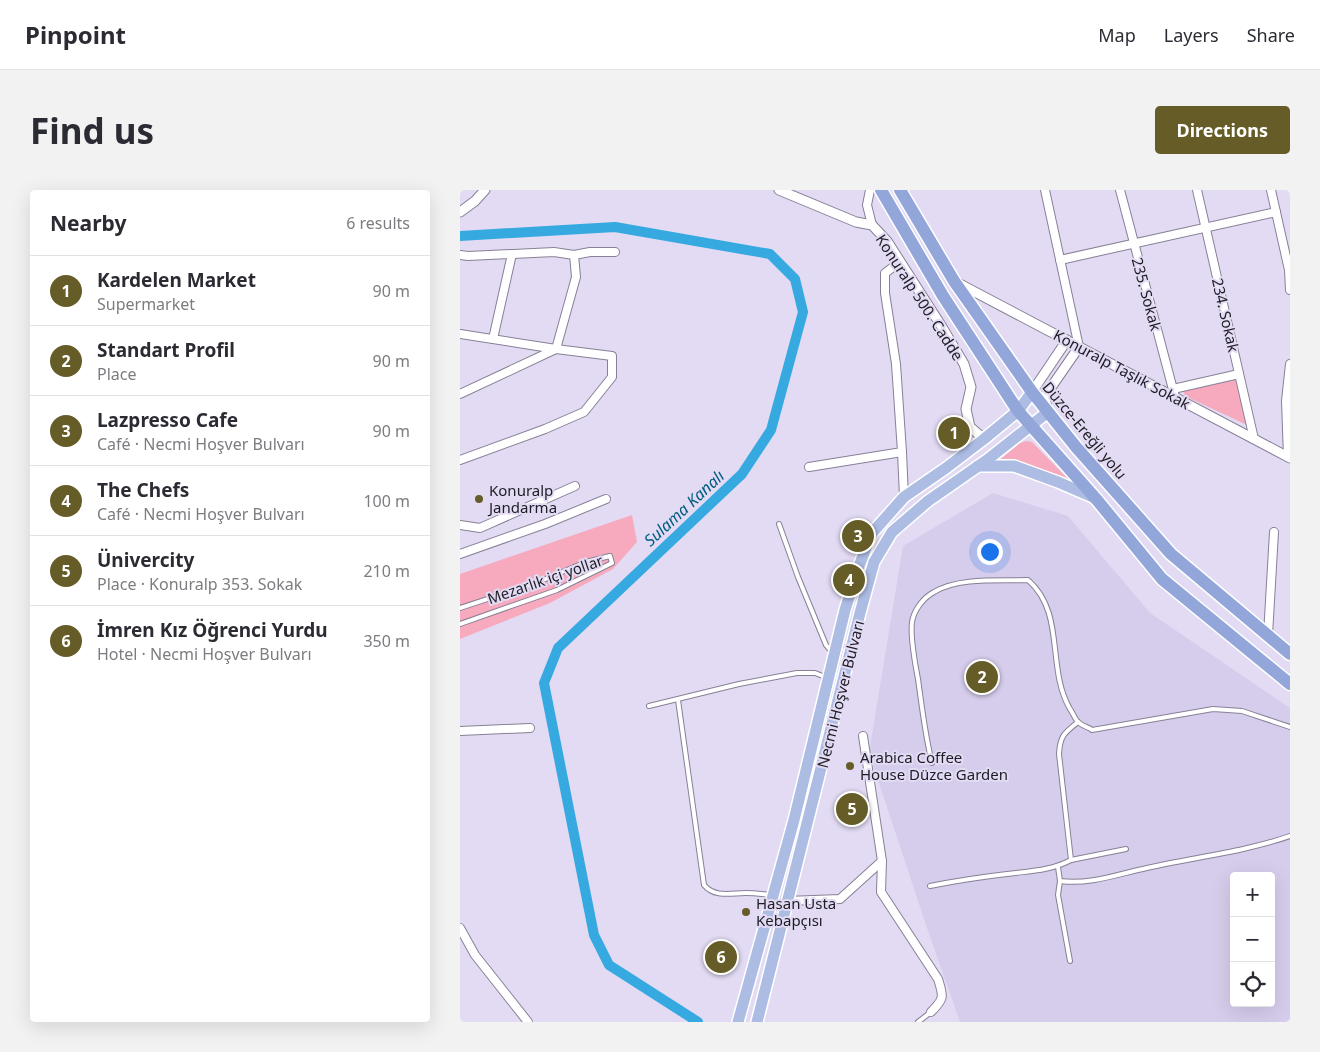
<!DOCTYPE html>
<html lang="en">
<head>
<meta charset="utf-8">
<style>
  :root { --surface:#fff; --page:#f2f2f3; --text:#2b2b33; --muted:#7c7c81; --line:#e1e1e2; --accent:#655c28 }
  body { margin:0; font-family:"Noto Sans",sans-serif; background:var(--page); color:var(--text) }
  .controls { position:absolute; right:15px; bottom:15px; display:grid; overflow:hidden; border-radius:5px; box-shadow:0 5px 20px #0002 }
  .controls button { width:45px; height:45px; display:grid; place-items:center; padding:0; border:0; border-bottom:1px solid var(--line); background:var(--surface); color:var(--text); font:25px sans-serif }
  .you { position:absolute; left:529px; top:361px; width:18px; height:18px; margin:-12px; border:4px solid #fff; border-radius:50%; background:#1a73e8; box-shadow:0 0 0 8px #1a73e833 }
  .badge { display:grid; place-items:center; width:32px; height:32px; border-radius:50%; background:var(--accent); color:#fff; font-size:16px; font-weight:700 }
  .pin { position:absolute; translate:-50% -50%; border:2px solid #fff; box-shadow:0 1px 5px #0006 }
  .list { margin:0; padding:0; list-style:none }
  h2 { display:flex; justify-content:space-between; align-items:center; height:65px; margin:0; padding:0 20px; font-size:21px }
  h2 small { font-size:16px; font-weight:400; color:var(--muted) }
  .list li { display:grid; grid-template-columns:32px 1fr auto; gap:15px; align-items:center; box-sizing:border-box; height:70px; padding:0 20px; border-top:1px solid var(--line) }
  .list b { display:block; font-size:19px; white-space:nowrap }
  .list p { margin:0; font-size:16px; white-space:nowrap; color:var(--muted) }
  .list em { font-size:16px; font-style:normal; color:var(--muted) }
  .icon { flex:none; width:28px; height:28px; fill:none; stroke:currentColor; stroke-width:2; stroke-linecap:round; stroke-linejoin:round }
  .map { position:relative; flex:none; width:830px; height:832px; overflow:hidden; border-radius:5px }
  header { display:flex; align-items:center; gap:30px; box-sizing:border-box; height:70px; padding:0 25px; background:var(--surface); border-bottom:1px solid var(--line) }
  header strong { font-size:24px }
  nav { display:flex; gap:28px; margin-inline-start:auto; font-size:18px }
  .intro { display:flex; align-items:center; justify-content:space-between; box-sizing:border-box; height:120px; padding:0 30px }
  h1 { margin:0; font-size:35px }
  .button { padding:12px 22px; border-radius:5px; background:var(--accent); color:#fff; font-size:18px; font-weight:700 }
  main { display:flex; gap:30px; padding:0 30px }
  aside { flex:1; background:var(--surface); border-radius:5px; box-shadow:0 5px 20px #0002 }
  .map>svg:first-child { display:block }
  .built { fill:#d6cdec; fill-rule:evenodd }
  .green { fill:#f7a9bd }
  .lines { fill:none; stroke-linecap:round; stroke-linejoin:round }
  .canal { stroke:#35a9e0; stroke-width:10 }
  .service-casing { stroke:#878096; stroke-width:6 }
  .minor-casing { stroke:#878096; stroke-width:10 }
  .tertiary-casing { stroke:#878096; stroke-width:11 }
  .primary-casing { stroke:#fff; stroke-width:14 }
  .trunk-casing { stroke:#fff; stroke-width:15 }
  .service { stroke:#fff; stroke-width:4 }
  .minor { stroke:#fff; stroke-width:8 }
  .tertiary { stroke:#fff; stroke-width:9 }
  .primary { stroke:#adbce3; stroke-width:11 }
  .trunk { stroke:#92a6da; stroke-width:12 }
  .poi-dot { fill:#655c28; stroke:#e2dbf3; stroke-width:2 }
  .labels { text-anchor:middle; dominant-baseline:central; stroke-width:4; stroke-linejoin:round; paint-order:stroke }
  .street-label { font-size:15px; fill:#1e1c24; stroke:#e2dbf3 }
  .poi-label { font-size:15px; fill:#1e1c24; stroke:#e2dbf3; text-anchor:start }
  .water-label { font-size:16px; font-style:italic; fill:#005c81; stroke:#e2dbf3 }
</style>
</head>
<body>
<header>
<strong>Pinpoint</strong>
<nav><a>Map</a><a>Layers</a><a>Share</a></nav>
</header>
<div class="intro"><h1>Find us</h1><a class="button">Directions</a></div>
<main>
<aside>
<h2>Nearby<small>6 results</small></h2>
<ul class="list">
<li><span class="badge">1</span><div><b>Kardelen Market</b><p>Supermarket</p></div><em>90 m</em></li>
<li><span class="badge">2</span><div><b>Standart Profil</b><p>Place</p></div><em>90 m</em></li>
<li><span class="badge">3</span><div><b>Lazpresso Cafe</b><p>Café · Necmi Hoşver Bulvarı</p></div><em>90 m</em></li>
<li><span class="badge">4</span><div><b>The Chefs</b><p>Café · Necmi Hoşver Bulvarı</p></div><em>100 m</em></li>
<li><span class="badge">5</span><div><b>Ünivercity</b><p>Place · Konuralp 353. Sokak</p></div><em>210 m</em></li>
<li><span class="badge">6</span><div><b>İmren Kız Öğrenci Yurdu</b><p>Hotel · Necmi Hoşver Bulvarı</p></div><em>350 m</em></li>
</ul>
</aside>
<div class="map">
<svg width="830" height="832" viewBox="0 0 830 832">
  <rect width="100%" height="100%" fill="#e2dbf3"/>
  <path class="built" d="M 533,303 L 608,326 L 690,423 L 830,518 L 830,832 L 500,832 L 467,738 L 409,563 L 443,356 ZM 774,686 L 811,686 L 811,813 L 774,813 Z"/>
  <g class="green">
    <polygon points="775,188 787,235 725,206 723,200"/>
    <polygon points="566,251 572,252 610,291 537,272 560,253"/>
    <polygon points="172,325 177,352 153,379 90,413 0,449 0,384"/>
  </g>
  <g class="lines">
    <polyline class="canal" points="0,46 155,37 310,64 335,89 343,122 311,240 282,284 98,458 84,493 134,745 149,775 238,832"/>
    <defs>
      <g id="service">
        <polyline points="319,334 338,387 366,455 372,462"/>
        <polyline points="0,418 76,393 126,372 150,366 152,373 97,400 0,434"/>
        <path d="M 218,510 L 244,695 C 255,708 271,703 286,703 C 295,703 303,704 311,705"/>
        <polyline points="189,516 279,494 337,483 355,483 368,488"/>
        <path d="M 472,573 C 465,545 462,517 458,489 C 455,473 450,448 452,432 C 454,420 463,408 474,402 C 499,387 540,391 568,390 C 606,423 586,478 610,519 C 613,523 615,529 618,532 C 622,536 628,537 632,540 L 753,519 L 782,521 L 830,537"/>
        <polyline points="611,670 666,659"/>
        <path d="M 598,677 L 600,691 C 630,695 658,684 687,678 C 735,667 784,662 830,646"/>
        <polyline points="600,691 598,705 610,771"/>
        <path d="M 470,696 C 495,691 521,687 547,684 C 569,681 590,681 611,670 L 599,564 C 600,546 604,543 618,532"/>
        <polyline points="458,832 471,822"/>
      </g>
      <g id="minor">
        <polyline points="410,0 407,15 412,35"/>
        <polyline points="585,0 619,157"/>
        <polyline points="660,0 715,207"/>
        <polyline points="737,0 794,249"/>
        <polyline points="811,0 829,80 830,100"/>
        <polyline points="0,65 8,66 94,62 114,65 116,87 96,159 0,204"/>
        <polyline points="114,65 130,62 155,62"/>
        <polyline points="600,70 816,22"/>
        <polyline points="0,144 96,159 152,166 152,187 124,222 85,239 0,270"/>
        <polyline points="33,149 52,64"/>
        <polyline points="713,199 779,184"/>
        <polyline points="442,262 444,307"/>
        <polyline points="828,267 826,211 830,174"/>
        <polyline points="349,277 442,262 436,174 425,103 425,83 440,72"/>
        <polyline points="0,335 20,338 115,296"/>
        <polyline points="0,364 85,334 146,309"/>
        <polyline points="808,445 814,342"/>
        <polyline points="0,541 70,538"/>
        <path d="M 403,546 L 422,671 L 421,702 L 478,789 C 484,807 484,809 471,822"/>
        <polyline points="327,711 380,709 422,671"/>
        <polyline points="0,738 15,765 68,832"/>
      </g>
      <g id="tertiary">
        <polyline points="319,0 396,32 412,35 427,51 482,137 504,174 511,197 506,219 510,237 524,249"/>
        <polyline points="0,22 15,11 25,0"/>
        <polyline points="496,92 830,268"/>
        <polyline points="572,202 607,150"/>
        <polyline points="587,219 585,206 619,157"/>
      </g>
      <g id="primary">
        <polyline points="518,276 554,276 598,292 635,308"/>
        <polyline points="278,832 334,630 385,420 399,376 412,343 444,307 486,278 524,249 558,221 572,202"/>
        <polyline points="297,832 400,423 414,372 432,342 468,311 527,270 588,222"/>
      </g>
      <g id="trunk">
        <polyline points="421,0 483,106 558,221 637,310 702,389 830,494"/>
        <polyline points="440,0 494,91 572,202 616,257 711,364 830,464"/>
      </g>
    </defs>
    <use href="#service" class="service-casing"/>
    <use href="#minor" class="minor-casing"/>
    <use href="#tertiary" class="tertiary-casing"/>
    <use href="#primary" class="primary-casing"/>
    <use href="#trunk" class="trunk-casing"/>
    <use href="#service" class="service"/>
    <use href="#minor" class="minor"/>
    <use href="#tertiary" class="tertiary"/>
    <use href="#primary" class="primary"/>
    <use href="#trunk" class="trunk"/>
  </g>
  <g class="poi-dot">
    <circle cx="19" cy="309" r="5"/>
    <circle cx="390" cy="576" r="5"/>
    <circle cx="286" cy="722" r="5"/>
  </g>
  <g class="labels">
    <g class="street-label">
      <text transform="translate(687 104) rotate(75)">235. Sokak</text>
      <text transform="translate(460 107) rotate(57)">Konuralp 500. Cadde</text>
      <text transform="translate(766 125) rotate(77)">234. Sokak</text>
      <text transform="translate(662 179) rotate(28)">Konuralp Taşlık Sokak</text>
      <text transform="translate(625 240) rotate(50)">Düzce-Ereğli yolu</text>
      <text transform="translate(85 389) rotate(-19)">Mezarlık içi yollar</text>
      <text transform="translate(380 504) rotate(-76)">Necmi Hoşver Bulvarı</text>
    </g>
    <g class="poi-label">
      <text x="29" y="300">Konuralp<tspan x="29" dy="17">Jandarma</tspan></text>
      <text x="400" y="567">Arabica Coffee<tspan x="400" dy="17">House Düzce Garden</tspan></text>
      <text x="296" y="713">Hasan Usta<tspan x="296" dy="17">Kebapçısı</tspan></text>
    </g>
    <g class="water-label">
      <text transform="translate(224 318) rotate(-43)">Sulama Kanalı</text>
    </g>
  </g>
</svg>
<div class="controls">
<button>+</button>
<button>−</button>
<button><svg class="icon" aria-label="locate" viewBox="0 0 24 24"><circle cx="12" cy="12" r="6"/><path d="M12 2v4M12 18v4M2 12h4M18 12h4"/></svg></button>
</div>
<div class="you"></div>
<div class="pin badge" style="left:494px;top:243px">1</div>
<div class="pin badge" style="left:522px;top:487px">2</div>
<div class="pin badge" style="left:398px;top:346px">3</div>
<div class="pin badge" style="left:389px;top:390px">4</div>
<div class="pin badge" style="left:392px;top:619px">5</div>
<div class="pin badge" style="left:261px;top:767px">6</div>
</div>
</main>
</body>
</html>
